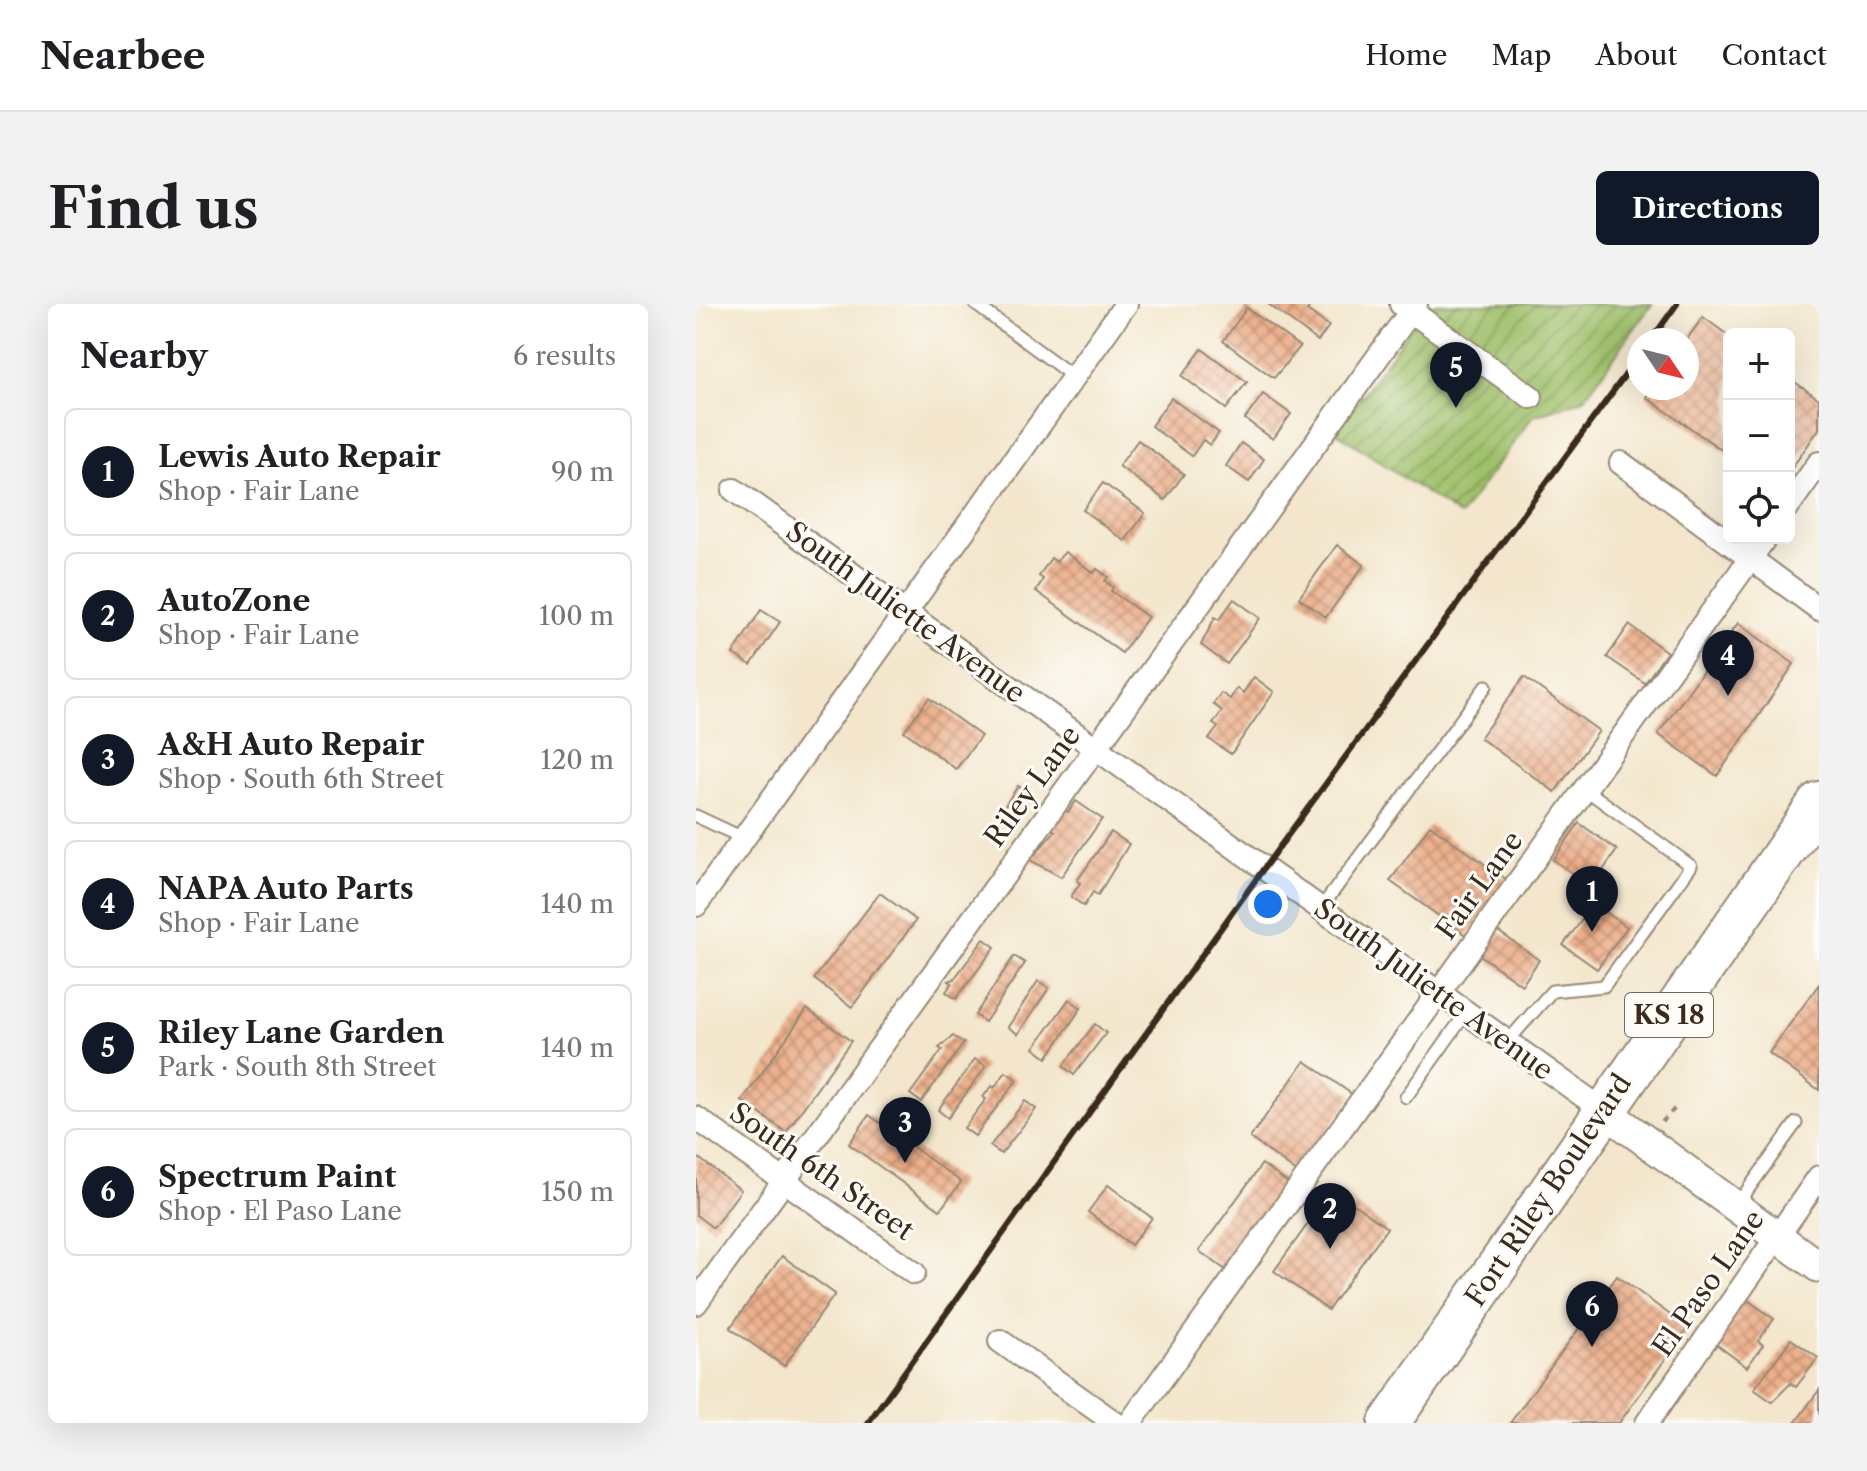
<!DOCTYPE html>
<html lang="en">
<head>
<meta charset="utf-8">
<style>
  :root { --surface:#fff; --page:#f2f2f2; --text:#202124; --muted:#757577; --line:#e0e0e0; --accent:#111827 }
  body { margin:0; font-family:"Libre Caslon Text",serif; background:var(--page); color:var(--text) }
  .controls { position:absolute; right:24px; top:24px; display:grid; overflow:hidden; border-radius:12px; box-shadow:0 8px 32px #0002 }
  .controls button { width:72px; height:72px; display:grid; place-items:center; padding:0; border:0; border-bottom:2px solid var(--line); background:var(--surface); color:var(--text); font:40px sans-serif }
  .compass { position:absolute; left:931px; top:24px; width:72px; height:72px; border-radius:50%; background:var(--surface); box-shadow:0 8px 32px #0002; rotate:125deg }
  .you { position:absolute; left:572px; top:600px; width:28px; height:28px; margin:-20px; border:6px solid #fff; border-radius:50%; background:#1a73e8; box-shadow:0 0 0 12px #1a73e833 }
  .badge { display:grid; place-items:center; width:52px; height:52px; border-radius:50%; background:var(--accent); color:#fff; font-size:26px; font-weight:700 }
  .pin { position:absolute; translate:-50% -66px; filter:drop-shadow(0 2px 4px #0008) }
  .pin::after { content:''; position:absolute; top:42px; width:28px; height:24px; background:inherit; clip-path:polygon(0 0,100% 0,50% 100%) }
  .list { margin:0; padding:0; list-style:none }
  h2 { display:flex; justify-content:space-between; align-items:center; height:104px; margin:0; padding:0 32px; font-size:34px }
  h2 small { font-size:26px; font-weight:400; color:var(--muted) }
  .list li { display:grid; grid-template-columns:52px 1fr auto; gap:24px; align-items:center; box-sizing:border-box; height:128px; margin:0 16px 16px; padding:0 16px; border:2px solid var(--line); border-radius:12px }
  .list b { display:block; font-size:30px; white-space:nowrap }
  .list p { margin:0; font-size:26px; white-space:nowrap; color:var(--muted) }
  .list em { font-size:26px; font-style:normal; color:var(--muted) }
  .icon { flex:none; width:44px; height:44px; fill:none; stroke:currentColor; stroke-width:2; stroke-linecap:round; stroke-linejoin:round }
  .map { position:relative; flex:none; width:1123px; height:1119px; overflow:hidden; border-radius:12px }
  header { display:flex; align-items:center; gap:48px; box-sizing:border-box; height:112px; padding:0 40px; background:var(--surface); border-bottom:2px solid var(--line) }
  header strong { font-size:38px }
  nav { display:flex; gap:44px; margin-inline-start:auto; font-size:28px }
  .intro { display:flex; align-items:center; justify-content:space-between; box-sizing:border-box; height:192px; padding:0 48px }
  h1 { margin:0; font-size:56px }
  .button { padding:20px 36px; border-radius:12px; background:var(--accent); color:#fff; font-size:28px; font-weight:700 }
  main { display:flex; gap:48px; padding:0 48px }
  aside { flex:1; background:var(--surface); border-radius:12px; box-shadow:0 8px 32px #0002 }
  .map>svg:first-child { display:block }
  .garden { fill:url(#garden-furrows); stroke:#6d7544; stroke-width:2 }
  .building { fill:url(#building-cross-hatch) }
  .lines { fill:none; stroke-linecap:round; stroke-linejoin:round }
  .lane-casing { stroke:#978875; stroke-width:15 }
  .street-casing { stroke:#978875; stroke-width:26 }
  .secondary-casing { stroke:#978875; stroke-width:34 }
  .highway-casing { stroke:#978875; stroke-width:44 }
  .path { stroke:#978875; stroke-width:4; stroke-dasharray:6 6; stroke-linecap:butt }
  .lane { stroke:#fff; stroke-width:11 }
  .street { stroke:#fff; stroke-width:22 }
  .secondary { stroke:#fff; stroke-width:30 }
  .highway { stroke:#fff; stroke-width:40 }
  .rail { stroke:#3b2a1e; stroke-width:6 }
  .labels { text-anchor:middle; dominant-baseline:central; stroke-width:6; stroke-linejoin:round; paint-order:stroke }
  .shield { fill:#fdfcf7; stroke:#75695f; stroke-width:2 }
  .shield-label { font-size:26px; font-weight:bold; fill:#3b2a1e }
  .street-label { font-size:28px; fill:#3b2a1e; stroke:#fdfcf7 }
</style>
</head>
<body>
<header>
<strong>Nearbee</strong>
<nav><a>Home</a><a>Map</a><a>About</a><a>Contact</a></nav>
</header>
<div class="intro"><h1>Find us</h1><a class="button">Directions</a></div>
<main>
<aside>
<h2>Nearby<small>6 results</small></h2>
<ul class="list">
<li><span class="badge">1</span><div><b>Lewis Auto Repair</b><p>Shop · Fair Lane</p></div><em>90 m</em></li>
<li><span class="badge">2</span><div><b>AutoZone</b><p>Shop · Fair Lane</p></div><em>100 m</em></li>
<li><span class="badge">3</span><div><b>A&amp;H Auto Repair</b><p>Shop · South 6th Street</p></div><em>120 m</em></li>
<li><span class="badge">4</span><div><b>NAPA Auto Parts</b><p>Shop · Fair Lane</p></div><em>140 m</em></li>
<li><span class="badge">5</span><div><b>Riley Lane Garden</b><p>Park · South 8th Street</p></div><em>140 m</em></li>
<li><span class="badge">6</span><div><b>Spectrum Paint</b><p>Shop · El Paso Lane</p></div><em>150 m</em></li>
</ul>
</aside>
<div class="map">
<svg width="1123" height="1119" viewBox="0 0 1123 1119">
  <defs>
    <pattern id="garden-furrows" width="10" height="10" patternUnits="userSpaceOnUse" patternTransform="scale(2)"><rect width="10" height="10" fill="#9fc06a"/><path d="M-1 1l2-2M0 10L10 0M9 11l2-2" fill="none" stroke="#839c57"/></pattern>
    <pattern id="building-cross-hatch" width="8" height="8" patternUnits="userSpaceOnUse" patternTransform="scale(2)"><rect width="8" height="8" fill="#edb08c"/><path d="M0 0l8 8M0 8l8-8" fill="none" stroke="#c18f72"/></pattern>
  </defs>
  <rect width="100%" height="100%" fill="#fdfcf7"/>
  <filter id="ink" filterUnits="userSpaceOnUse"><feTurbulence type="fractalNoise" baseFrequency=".0125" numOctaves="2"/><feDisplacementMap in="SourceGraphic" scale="16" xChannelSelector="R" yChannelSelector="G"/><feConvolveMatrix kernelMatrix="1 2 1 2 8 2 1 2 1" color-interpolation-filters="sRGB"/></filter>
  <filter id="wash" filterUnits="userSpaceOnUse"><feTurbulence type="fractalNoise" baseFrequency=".006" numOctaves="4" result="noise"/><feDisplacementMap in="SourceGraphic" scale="32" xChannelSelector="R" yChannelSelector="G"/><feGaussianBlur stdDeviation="1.8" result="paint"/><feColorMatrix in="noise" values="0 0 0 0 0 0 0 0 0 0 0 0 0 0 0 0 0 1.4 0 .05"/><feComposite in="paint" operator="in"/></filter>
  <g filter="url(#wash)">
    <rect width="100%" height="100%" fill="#f3e6cc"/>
    <polygon class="garden" points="732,0 956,0 888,95 837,112 764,212 640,128"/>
    <g id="blocks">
      <g class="building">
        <polygon points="572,0 616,0 611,6 633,22 622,37"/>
        <polygon points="551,4 604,43 578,74 527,37"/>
        <polygon points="1007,13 1033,32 1033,151 950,93 956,84 991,84 991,35"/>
        <polygon points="506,45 551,78 530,105 486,72"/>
        <polygon points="1093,74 1123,95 1123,125 1093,168"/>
        <polygon points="567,90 595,110 577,135 549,115"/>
        <polygon points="475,94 523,129 514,141 507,136 496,152 455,122"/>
        <polygon points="442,136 488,170 469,196 423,162"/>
        <polygon points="545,139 568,155 553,178 530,162"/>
        <polygon points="407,179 449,209 429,237 387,206"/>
        <polygon points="641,241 668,261 630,313 603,294"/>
        <polygon points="369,248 398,269 401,265 412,273 409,277 417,283 415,287 452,313 426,349 340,287 347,275 343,272 355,254 360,258"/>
        <polygon points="538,295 564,314 531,360 505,341 519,313 523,316"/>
        <polygon points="65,306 84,318 55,361 37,350"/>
        <polygon points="1042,319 1098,360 1021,472 962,430"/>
        <polygon points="933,321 971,348 949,379 911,353"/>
        <polygon points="558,373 578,388 535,450 513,435 522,423 517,420 526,407 517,400 525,389 534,395 541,384 547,389"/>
        <polygon points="828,373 903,427 859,488 784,434"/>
        <polygon points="233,394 285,432 260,465 208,427"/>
        <polygon points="322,482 334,490 319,511 308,503"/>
        <polygon points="380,497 406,515 365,573 334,556 359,527 355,524 368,506 372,508"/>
        <polygon points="883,519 921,546 896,582 857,556"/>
        <polygon points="734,521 811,576 771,632 694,577"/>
        <polygon points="415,528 433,540 402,591 397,588 388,602 375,593 384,579 381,577"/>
        <polygon points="184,589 220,616 156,703 118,675"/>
        <polygon points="898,600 931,623 901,665 867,641"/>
        <polygon points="799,625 843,656 826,681 781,649"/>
        <polygon points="288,635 299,643 260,695 250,688 256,679 253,677 258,675"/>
        <polygon points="318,652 329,659 289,718 279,711"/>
        <polygon points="342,677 353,684 322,730 312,723"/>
        <polygon points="1123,680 1123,786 1073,749"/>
        <polygon points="373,695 385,704 351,754 338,744"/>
        <polygon points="111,705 155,737 90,828 46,797"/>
        <polygon points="399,720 410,729 378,771 367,762"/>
        <polygon points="257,732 268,739 225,798 214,790 246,746 243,744"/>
        <polygon points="279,755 290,762 252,814 242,806"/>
        <polygon points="609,757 657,791 601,868 554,834"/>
        <polygon points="310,768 321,776 279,832 268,824 290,795 287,793 296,782 298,784"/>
        <polygon points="329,797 340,805 305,850 294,842"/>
        <polygon points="173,811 265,878 244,906 153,840"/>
        <polygon points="0,852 45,886 17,924 0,911"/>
        <polygon points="566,860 592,879 530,966 503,947"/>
        <polygon points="412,881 456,914 435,941 392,908"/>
        <polygon points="637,885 691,924 632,1006 578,967"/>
        <polygon points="86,952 139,990 88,1062 34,1024"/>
        <polygon points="921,972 992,1024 923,1119 814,1119"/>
        <polygon points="1049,994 1078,1015 1062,1037 1067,1041 1051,1063 1017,1038"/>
        <polygon points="1095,1035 1122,1054 1100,1083 1095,1079 1076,1098 1058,1085"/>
        <polygon points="1123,1086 1123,1119 1099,1119"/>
      </g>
    </g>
  </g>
  <g filter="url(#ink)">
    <use href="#blocks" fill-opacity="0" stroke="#978875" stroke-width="2"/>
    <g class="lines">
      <defs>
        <g id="lane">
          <polyline points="279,0 378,73"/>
          <polyline points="0,512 47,534"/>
          <polyline points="625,604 790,382"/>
          <polyline points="811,738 856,687 908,682 995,562 889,485"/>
          <polyline points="710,793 770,709"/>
          <polyline points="1040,902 1100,819"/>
        </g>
        <g id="street">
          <polyline points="705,0 835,93"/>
          <polyline points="925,159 1123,305"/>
          <polyline points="38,186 907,806"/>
          <polyline points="1093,201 1123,159"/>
          <polyline points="0,601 430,0"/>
          <polyline points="0,814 218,969"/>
          <polyline points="0,999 720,0"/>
          <polyline points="304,1037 419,1119"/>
          <polyline points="434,1119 1069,234"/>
          <polyline points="951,1119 1123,873"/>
        </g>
        <polyline id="secondary" points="907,806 1123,963"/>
        <polyline id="highway" points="693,1119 1123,498"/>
      </defs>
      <use href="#lane" class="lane-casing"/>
      <use href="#street" class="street-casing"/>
      <use href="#secondary" class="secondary-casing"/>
      <use href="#highway" class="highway-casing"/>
      <polyline class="path" points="966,818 981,802"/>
      <use href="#lane" class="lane"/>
      <use href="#street" class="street"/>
      <use href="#secondary" class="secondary"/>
      <use href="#highway" class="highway"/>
      <g class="rail">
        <polyline points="955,36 981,0"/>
        <polyline points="172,1119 568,564 943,52"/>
      </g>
    </g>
  </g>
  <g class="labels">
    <rect class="shield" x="929" y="689" width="88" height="44" rx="6"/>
    <g class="shield-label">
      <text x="973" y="711">KS 18</text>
    </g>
    <g class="street-label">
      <text transform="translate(210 308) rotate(36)">South Juliette Avenue</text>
      <text transform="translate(336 482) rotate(-54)">Riley Lane</text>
      <text transform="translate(783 581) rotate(-54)">Fair Lane</text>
      <text transform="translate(738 685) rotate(36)">South Juliette Avenue</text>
      <text transform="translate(126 867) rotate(35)">South 6th Street</text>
      <text transform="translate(852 886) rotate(-56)">Fort Riley Boulevard</text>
      <text transform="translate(1012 979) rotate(-55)">El Paso Lane</text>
    </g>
  </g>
</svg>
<div class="controls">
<button>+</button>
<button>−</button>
<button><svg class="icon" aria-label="locate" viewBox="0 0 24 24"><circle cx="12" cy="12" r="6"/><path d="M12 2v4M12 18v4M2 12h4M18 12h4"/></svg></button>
</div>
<svg class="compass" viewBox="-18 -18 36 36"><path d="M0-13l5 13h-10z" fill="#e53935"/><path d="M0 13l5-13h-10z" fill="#757577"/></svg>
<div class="you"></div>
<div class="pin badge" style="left:896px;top:628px">1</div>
<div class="pin badge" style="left:634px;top:945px">2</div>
<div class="pin badge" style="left:209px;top:859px">3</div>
<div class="pin badge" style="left:1032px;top:392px">4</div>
<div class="pin badge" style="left:760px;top:104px">5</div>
<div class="pin badge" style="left:896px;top:1043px">6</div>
</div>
</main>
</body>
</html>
